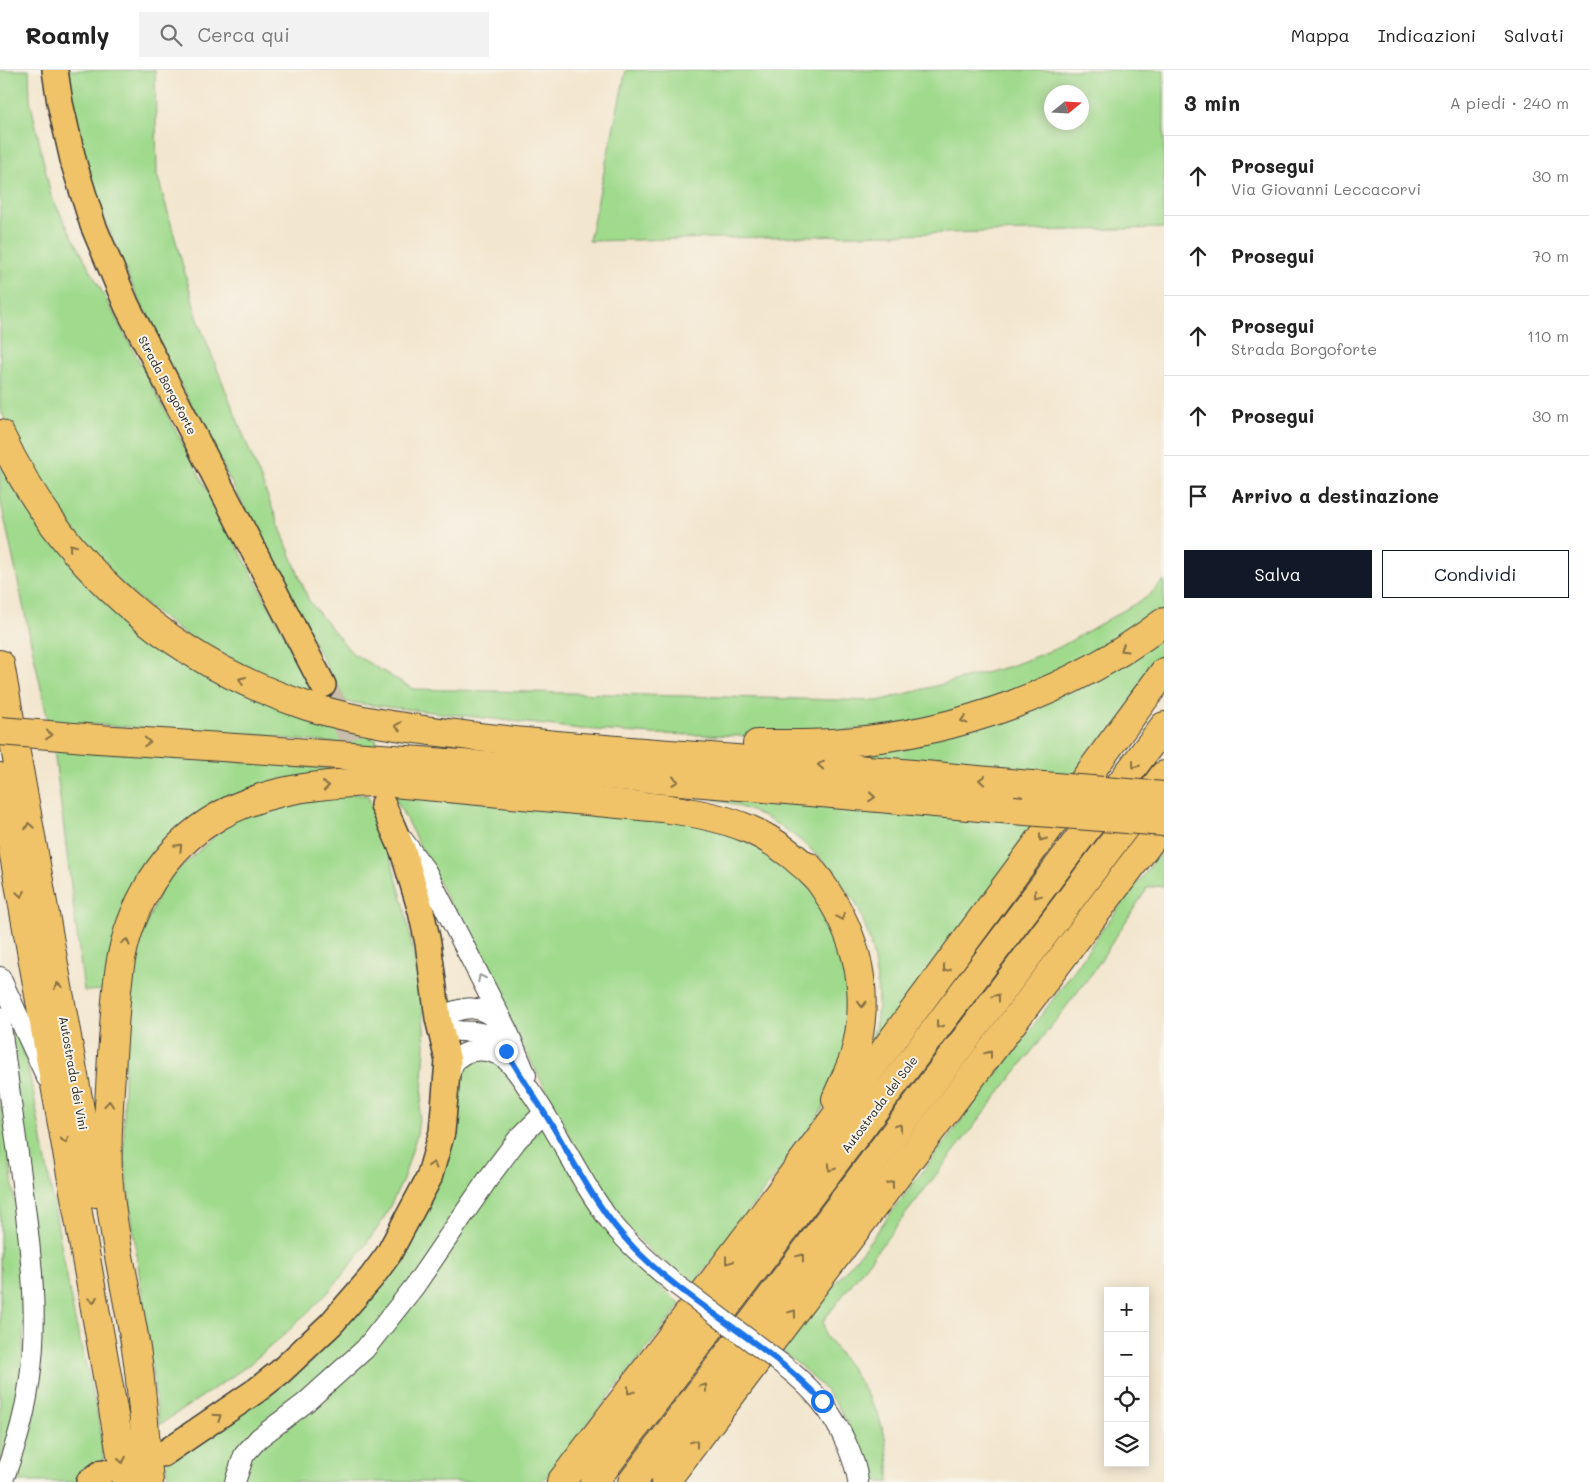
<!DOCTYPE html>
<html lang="it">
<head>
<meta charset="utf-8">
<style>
  :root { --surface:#fff; --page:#f2f2f2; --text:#222; --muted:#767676; --line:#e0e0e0; --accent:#111827 }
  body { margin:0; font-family:Mali,sans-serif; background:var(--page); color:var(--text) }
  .controls { position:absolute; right:15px; bottom:15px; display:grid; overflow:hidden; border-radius:0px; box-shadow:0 2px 12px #0003 }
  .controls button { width:45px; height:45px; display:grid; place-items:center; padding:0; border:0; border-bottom:1px solid var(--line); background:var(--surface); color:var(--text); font:25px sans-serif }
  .compass { position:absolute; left:1044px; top:15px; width:45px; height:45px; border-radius:50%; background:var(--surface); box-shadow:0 2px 12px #0003; rotate:72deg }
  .stop { position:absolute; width:15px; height:15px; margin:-11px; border:4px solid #1a73e8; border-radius:50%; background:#fff }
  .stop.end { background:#1a73e8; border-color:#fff; box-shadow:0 1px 5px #0008 }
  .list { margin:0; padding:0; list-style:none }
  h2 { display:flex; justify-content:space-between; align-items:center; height:65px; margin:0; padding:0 20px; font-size:21px }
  h2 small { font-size:16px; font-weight:400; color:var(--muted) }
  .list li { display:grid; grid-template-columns:32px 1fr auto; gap:15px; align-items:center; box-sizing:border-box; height:80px; padding:0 20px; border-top:1px solid var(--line) }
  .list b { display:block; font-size:19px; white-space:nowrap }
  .list p { margin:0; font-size:16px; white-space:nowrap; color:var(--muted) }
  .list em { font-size:16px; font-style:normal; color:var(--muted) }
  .actions { display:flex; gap:10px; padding:15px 20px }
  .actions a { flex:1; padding:11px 0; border:1px solid var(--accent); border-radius:0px; text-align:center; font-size:18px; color:var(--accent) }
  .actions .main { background:var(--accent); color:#fff }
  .icon { flex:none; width:28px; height:28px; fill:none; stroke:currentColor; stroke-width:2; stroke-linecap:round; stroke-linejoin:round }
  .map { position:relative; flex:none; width:1164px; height:1412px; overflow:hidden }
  header { display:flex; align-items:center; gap:30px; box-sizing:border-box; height:70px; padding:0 25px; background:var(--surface); border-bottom:1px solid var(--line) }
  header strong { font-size:24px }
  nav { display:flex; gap:28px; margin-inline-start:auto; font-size:18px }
  .search { width:350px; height:45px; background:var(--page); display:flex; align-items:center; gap:12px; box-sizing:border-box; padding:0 18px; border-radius:0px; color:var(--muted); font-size:19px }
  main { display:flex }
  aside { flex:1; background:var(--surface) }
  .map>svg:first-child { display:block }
  .green { fill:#a0da8d; stroke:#5e7b54; fill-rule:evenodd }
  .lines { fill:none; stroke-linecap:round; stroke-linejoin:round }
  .major-tunnel { stroke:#c8beab; stroke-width:25; stroke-dasharray:25 12; stroke-linecap:butt }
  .minor-casing { stroke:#3c3a37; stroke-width:22 }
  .major-casing { stroke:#3c3a37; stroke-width:28 }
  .highway-casing { stroke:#3c3a37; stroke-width:30 }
  .minor { stroke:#fff; stroke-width:20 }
  .major { stroke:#f0c369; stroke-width:25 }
  .highway { stroke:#f0c369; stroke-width:28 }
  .minor-bridge-casing { stroke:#3c3a37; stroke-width:22; stroke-linecap:butt }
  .highway-bridge-casing { stroke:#3c3a37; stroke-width:30; stroke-linecap:butt }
  .minor-bridge { stroke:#fff; stroke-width:20 }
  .highway-bridge { stroke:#f0c369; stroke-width:28 }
  .oneway { stroke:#867042 }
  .oneway2 { stroke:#999 }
  .route { stroke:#1a73e8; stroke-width:6 }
  .labels { text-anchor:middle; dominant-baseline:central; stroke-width:4; stroke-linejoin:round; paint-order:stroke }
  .street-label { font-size:12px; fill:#1c1c1c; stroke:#f7f3e8 }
</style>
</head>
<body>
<header>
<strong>Roamly</strong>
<div class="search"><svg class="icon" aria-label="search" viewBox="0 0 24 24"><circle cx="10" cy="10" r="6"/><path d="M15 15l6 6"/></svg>Cerca qui</div>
<nav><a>Mappa</a><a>Indicazioni</a><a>Salvati</a></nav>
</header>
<main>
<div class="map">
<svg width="1164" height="1412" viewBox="0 0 1164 1412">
  <rect width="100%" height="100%" fill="#f7f3e8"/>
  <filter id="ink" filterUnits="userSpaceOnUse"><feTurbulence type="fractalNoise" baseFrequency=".02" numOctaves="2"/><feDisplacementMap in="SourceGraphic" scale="10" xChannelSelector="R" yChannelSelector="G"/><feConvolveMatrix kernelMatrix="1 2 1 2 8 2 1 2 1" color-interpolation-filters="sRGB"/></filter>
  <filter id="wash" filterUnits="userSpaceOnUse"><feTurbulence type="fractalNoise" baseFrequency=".0096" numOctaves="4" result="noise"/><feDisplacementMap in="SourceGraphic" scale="20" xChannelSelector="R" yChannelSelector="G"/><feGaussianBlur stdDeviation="1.12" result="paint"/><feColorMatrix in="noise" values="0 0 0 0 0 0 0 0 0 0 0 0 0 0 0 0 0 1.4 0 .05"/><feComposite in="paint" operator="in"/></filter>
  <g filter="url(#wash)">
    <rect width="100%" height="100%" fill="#f3e6cf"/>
    <g class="green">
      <polygon points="0,0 29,0 30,29 51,126 317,626 274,611 228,589 180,561 135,526 95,488 33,406 0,339"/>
      <polygon points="66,0 155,0 157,104 199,253 309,531 352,583 413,619 878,631 1011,596 1060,577 1147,527 1164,510 1164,544 1087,592 938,649 798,667 652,664 581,659 345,632 172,298 131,213 99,135 83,84"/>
      <path d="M 626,0 L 1164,0 L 1164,158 L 589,171 ZM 1052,22 L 1082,22 L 1082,52 L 1052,52 Z"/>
      <polygon points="4,397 103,527 376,669 377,677 233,664 84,654 84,680 356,700 175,771 110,920 84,921 54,679 0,428 0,399"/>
      <path d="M 1164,563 L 1164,596 L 868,982 C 873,966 878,950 878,933 C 878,899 870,863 856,833 C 852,826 846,820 842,814 C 820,784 792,760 758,744 C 733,733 708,727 681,722 L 792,683 L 856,681 Z"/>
      <polygon points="345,723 368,726 390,787 404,835 422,927 425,975 422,1025 417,1064 403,1110 383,1150 357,1187 325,1226 285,1264 246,1297 159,1355 124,1088 124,945 129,897 163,814 234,748"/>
      <polygon points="393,724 701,752 727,759 804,805 841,866 855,951 829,1027 812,1057 693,1215 650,1181 619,1148 591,1107"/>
      <path d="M 1164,778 L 1164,816 L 1148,817 L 1093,902 L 823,1251 L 825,1265 L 852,1300 L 878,1344 L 885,1367 L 889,1394 L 889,1412 L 866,1412 C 860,1394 856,1374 849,1357 C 834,1324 808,1301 780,1280 L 863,1180 L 1048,936 L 1078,895 L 1099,864 Z"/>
      <polygon points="16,961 27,994 34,1026 74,1246 100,1355 104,1397 82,1412 14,1412 29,1368 37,1327 41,1283 10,963"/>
      <polygon points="477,987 502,993 525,1033 554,1072 600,1153 631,1191 681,1235 542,1412 169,1412 166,1394 391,1194 458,998"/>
      <polygon points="0,1021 25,1206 22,1314 0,1395"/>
    </g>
  </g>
  <g filter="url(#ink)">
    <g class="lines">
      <polyline class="major-tunnel" points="323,615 353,669 369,703"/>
      <defs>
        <g id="minor">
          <polyline points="403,770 426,801 508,962 526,1005"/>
          <polyline points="0,907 47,1008"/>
          <path d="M 0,947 C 6,998 13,1048 20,1098 C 32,1192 45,1276 17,1369 C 12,1384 8,1398 2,1412"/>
          <path d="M 502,955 C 479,932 465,936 438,948 C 443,952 448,957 454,960 C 461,962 467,961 474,962 C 489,963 502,974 509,987"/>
          <path d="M 447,1011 C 450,1004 451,996 456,990 C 469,976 492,979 505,989 C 516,998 523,1011 531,1022 C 560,1064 580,1112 611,1152 C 629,1175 651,1194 674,1213"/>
          <path d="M 783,1295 C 812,1318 832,1340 847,1375 C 852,1387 857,1399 858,1412"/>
          <polyline points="235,1412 244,1385 259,1368 305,1333 365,1279 414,1217 490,1106 517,1070 544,1043"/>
        </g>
        <g id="major">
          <polyline points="55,0 60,33 74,94 93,155 127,236 323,615"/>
          <polyline points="163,1384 257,1320 280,1302 331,1254 371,1208 388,1185 429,1108 442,1062 448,991 438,948 428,873 421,841 403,781 383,735"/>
          <polyline points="89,1412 103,1402"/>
        </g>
        <g id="highway">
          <path d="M 0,364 C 61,495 170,591 307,636 C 355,651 406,658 455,664 C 522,673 589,678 656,683 C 781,692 906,703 1031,715"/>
          <polyline points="0,594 95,1123"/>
          <path d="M 98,669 C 404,688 709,712 1013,740"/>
          <path d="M 757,674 C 786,674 816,675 845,672 C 958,663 1073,621 1164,552"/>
          <polyline points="0,707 126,1412"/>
          <path d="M 809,797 C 854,854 874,915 854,987 C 849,1001 842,1015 836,1029"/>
          <path d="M 149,1412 C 145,1370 143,1327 137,1285 C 128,1225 112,1165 108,1103 C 106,1064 110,1024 112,985 C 114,960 115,935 118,911 C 124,849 156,786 209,752 C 259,719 323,713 382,712 L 662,738 C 730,747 771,760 820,811"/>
          <polyline points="561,1412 757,1153 1164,602"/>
          <polyline points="594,1412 1164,656"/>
          <polyline points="632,1412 1164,705"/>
          <polyline points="665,1412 1164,753"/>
        </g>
      </defs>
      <use href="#minor" class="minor-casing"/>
      <use href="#major" class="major-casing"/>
      <use href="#highway" class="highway-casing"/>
      <use href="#minor" class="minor"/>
      <use href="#major" class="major"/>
      <use href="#highway" class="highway"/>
      <defs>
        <polyline id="minor-bridge" points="674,1213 783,1295"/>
        <g id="highway-bridge">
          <polyline points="0,661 98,669"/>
          <polyline points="1031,715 1164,726"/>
          <polyline points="1013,740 1164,752"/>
        </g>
      </defs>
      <use href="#minor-bridge" class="minor-bridge-casing"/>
      <use href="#highway-bridge" class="highway-bridge-casing"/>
      <use href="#minor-bridge" class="minor-bridge"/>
      <use href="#highway-bridge" class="highway-bridge"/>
    </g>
    <defs><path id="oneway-chevron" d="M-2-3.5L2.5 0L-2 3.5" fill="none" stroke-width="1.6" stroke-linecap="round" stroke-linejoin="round" transform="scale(1.25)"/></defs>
    <g class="oneway">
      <use href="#oneway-chevron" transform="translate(72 477) rotate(-129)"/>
      <use href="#oneway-chevron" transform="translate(1124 579) rotate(148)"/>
      <use href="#oneway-chevron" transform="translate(242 610) rotate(-157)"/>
      <use href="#oneway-chevron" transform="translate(964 650) rotate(165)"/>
      <use href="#oneway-chevron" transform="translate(398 656) rotate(-171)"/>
      <use href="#oneway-chevron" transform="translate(49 665) rotate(5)"/>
      <use href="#oneway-chevron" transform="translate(147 672) rotate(4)"/>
      <use href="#oneway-chevron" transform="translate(821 695) rotate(-176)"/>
      <use href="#oneway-chevron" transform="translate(1135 695) rotate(127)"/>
      <use href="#oneway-chevron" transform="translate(982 710) rotate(-175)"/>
      <use href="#oneway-chevron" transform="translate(675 711) rotate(5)"/>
      <use href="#oneway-chevron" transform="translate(326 716) rotate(-6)"/>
      <use href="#oneway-chevron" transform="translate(872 727) rotate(5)"/>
      <use href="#oneway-chevron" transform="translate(29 756) rotate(-100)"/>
      <use href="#oneway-chevron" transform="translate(1042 768) rotate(126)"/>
      <use href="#oneway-chevron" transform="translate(179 777) rotate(-45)"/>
      <use href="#oneway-chevron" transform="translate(21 824) rotate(80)"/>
      <use href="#oneway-chevron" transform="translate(1037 825) rotate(127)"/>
      <use href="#oneway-chevron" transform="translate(841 847) rotate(65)"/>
      <use href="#oneway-chevron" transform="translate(126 872) rotate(-75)"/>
      <use href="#oneway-chevron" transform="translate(946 899) rotate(127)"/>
      <use href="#oneway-chevron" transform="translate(58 916) rotate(-100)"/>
      <use href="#oneway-chevron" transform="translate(997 927) rotate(-53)"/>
      <use href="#oneway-chevron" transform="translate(862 934) rotate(91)"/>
      <use href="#oneway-chevron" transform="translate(939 955) rotate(127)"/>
      <use href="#oneway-chevron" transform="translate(989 984) rotate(-53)"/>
      <use href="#oneway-chevron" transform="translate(109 1034) rotate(-86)"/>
      <use href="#oneway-chevron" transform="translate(899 1057) rotate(-53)"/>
      <use href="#oneway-chevron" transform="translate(65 1070) rotate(80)"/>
      <use href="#oneway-chevron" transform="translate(433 1095) rotate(-73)"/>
      <use href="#oneway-chevron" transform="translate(831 1098) rotate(127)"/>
      <use href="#oneway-chevron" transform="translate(891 1114) rotate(-53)"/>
      <use href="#oneway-chevron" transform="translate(801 1187) rotate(-53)"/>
      <use href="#oneway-chevron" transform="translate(728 1191) rotate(127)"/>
      <use href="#oneway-chevron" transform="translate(93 1230) rotate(80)"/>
      <use href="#oneway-chevron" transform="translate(793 1243) rotate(-53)"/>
      <use href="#oneway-chevron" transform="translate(704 1317) rotate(-53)"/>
      <use href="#oneway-chevron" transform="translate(630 1321) rotate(127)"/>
      <use href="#oneway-chevron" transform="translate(218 1347) rotate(-34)"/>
      <use href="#oneway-chevron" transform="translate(695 1373) rotate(-53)"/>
      <use href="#oneway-chevron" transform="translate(122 1390) rotate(80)"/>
    </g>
    <use class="oneway2" href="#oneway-chevron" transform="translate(481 908) rotate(-117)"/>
  </g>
  <g class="lines" filter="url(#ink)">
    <path class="route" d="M 506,981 C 522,1008 540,1035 556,1062 C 579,1102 601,1144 634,1178 C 690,1236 767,1272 822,1331"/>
  </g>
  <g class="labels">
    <g class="street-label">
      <text transform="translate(168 315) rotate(62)">Strada Borgoforte</text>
      <text transform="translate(74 1003) rotate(80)">Autostrada dei Vini</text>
      <text transform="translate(879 1034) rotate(-53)">Autostrada del Sole</text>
    </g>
  </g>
</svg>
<div class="controls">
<button>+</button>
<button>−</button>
<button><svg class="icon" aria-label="locate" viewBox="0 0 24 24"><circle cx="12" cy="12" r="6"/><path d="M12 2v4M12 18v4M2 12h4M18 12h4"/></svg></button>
<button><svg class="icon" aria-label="layers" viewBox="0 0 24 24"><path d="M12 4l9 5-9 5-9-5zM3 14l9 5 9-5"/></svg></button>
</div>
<svg class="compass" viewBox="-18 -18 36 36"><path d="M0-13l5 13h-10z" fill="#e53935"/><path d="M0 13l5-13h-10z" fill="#767676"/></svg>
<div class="stop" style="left:822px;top:1331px"></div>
<div class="stop end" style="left:506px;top:981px"></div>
</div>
<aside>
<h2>3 min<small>A piedi · 240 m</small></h2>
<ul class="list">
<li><svg class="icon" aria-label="ahead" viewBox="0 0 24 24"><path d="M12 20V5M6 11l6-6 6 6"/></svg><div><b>Prosegui</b><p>Via Giovanni Leccacorvi</p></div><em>30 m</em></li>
<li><svg class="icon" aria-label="ahead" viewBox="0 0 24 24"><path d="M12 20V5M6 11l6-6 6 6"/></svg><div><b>Prosegui</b></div><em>70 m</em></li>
<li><svg class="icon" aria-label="ahead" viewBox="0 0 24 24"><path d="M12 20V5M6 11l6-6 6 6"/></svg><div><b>Prosegui</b><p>Strada Borgoforte</p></div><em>110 m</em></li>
<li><svg class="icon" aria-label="ahead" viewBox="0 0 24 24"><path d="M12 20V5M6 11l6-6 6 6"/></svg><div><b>Prosegui</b></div><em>30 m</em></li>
<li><svg class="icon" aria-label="arrive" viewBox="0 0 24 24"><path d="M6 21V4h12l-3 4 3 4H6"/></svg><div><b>Arrivo a destinazione</b></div></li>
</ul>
<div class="actions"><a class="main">Salva</a><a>Condividi</a></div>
</aside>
</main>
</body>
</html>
